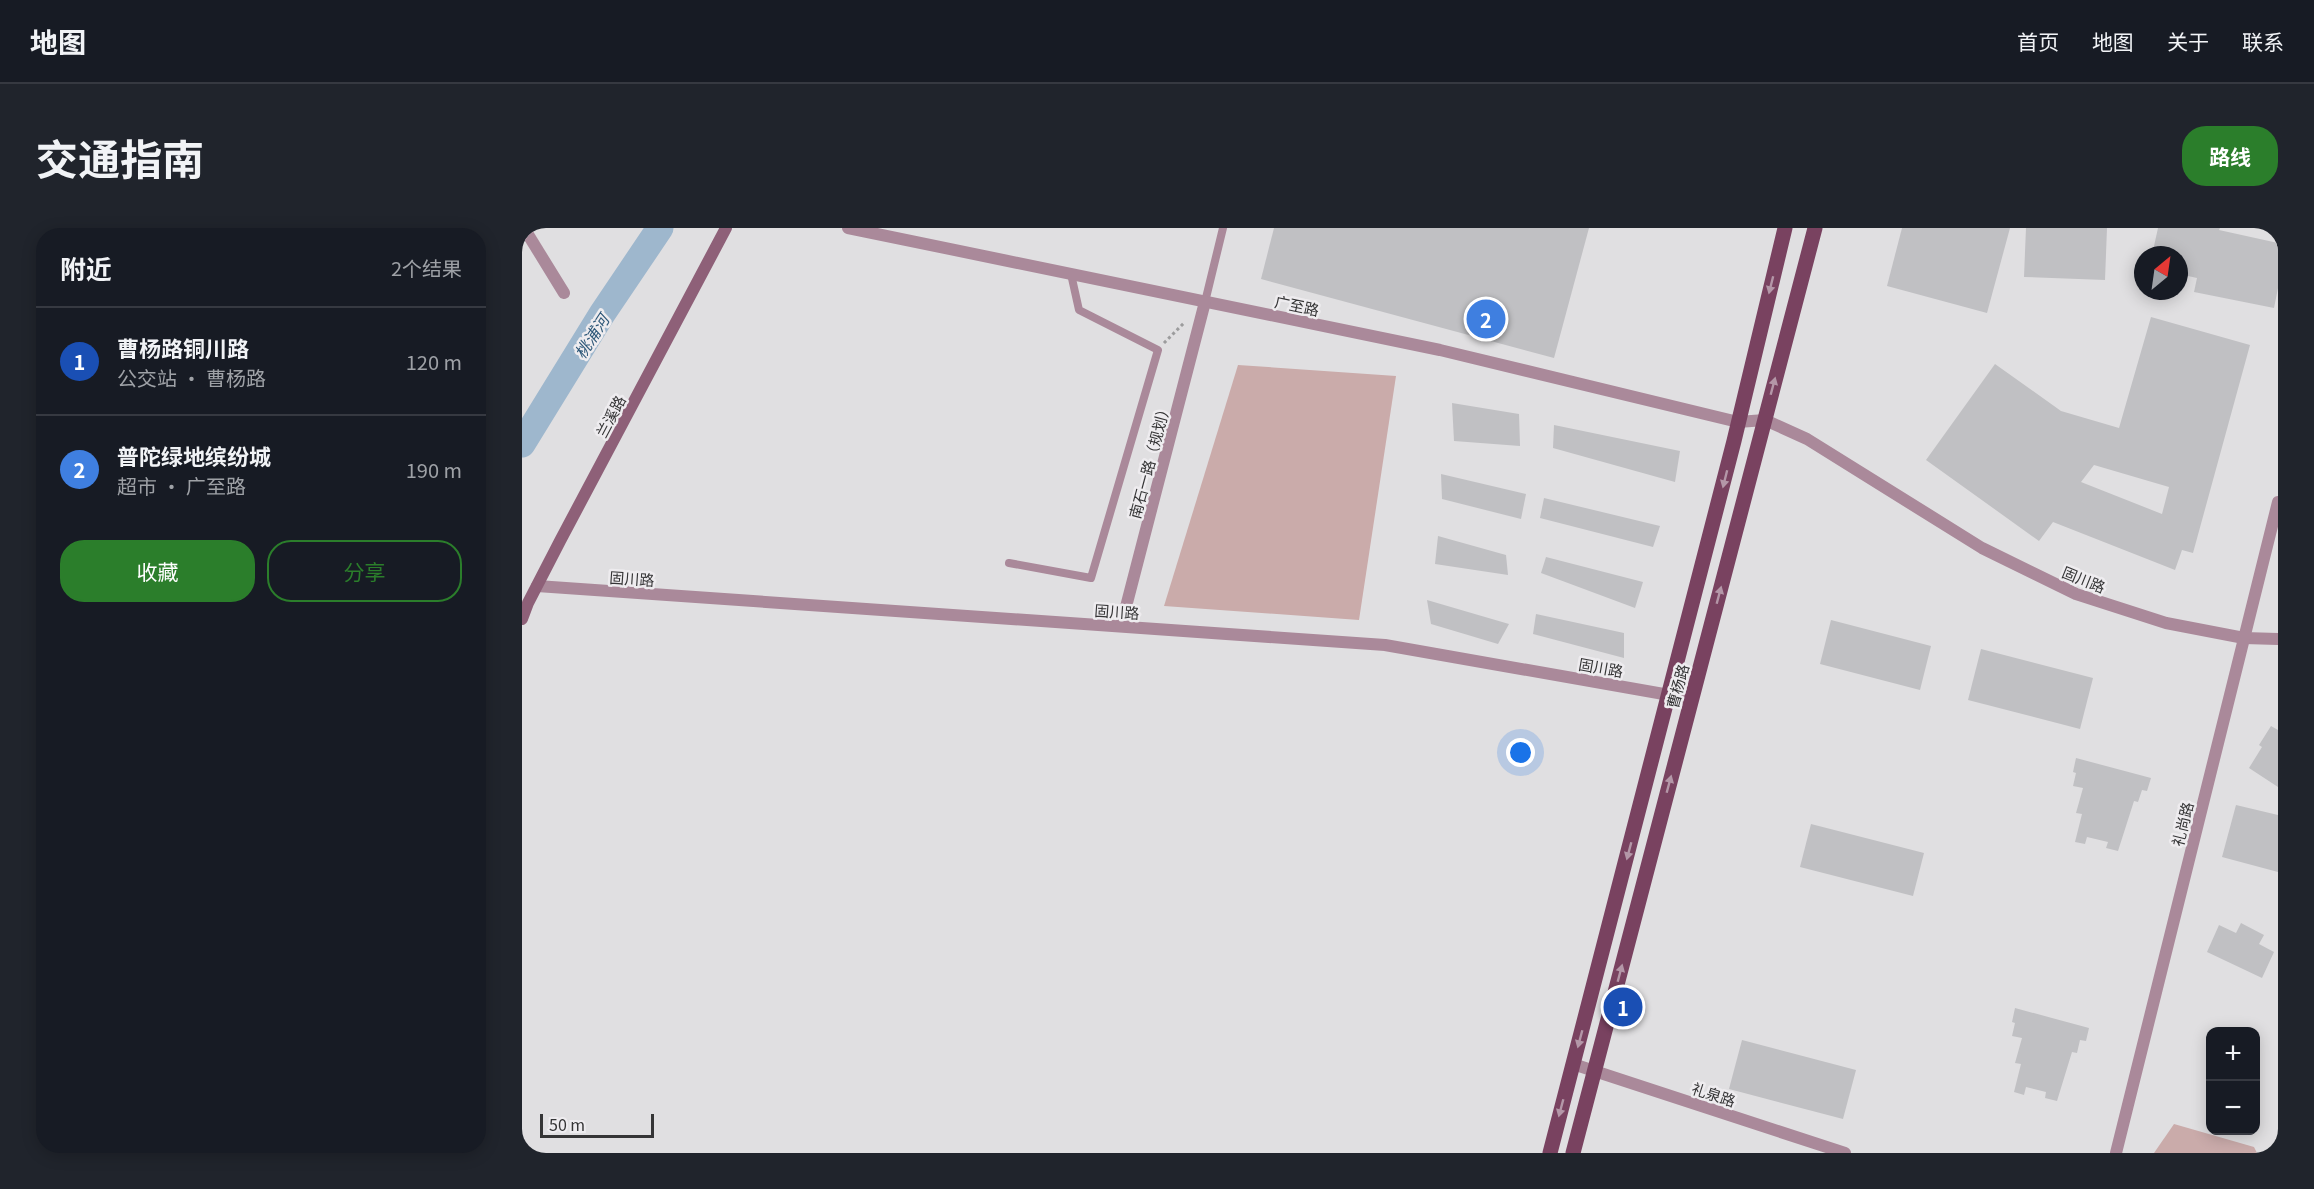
<!DOCTYPE html>
<html lang="zh">
<head>
<meta charset="utf-8">
<style>
  :root { --surface:#171b24; --page:#20242c; --text:#f1f3f6; --muted:#9ea1a6; --line:#363941; --accent:#2b7e2b }
  body { margin:0; font-family:Georgia,"Noto Sans SC",serif; background:var(--page); color:var(--text) }
  .controls { position:absolute; right:18px; bottom:18px; display:grid; overflow:hidden; border-radius:12px; box-shadow:0 3px 15px #0003 }
  .controls button { width:54px; height:54px; display:grid; place-items:center; padding:0; border:0; border-bottom:2px solid var(--line); background:var(--surface); color:var(--text); font:30px sans-serif }
  .compass { position:absolute; left:1612px; top:18px; width:54px; height:54px; border-radius:50%; background:var(--surface); box-shadow:0 3px 15px #0003; rotate:29deg }
  .scale { position:absolute; left:18px; bottom:15px; width:114px; box-sizing:border-box; padding-left:6px; border:3px solid #353536; border-top:0; font-size:16px; line-height:21px; white-space:nowrap; color:#353536; -webkit-text-stroke:4px #eeecef; paint-order:stroke }
  .you { position:absolute; left:999px; top:525px; width:21px; height:21px; margin:-15px; border:4px solid #fff; border-radius:50%; background:#1a73e8; box-shadow:0 0 0 9px #1a73e833 }
  .badge { display:grid; place-items:center; width:39px; height:39px; border-radius:50%; background:var(--accent); color:#fff; font-size:20px; font-weight:700 }
  .pin { position:absolute; translate:-50% -50%; border:3px solid #fff; box-shadow:0 2px 6px #0006 }
  .list { margin:0; padding:0; list-style:none }
  h2 { display:flex; justify-content:space-between; align-items:center; height:78px; margin:0; padding:0 24px; font-size:26px }
  h2 small { font-size:20px; font-weight:400; color:var(--muted) }
  .list li { display:grid; grid-template-columns:39px 1fr auto; gap:18px; align-items:center; box-sizing:border-box; height:108px; padding:0 24px; border-top:2px solid var(--line) }
  .list b { display:block; font-size:22px; white-space:nowrap }
  .list p { margin:0; font-size:20px; white-space:nowrap; color:var(--muted) }
  .list em { font-size:20px; font-style:normal; color:var(--muted) }
  .actions { display:flex; gap:12px; padding:18px 24px }
  .actions a { flex:1; padding:14px 0; border:2px solid var(--accent); border-radius:24px; text-align:center; font-size:21px; color:var(--accent) }
  .actions .main { background:var(--accent); color:#fff }
  .map { position:relative; flex:none; width:1756px; height:925px; overflow:hidden; border-radius:24px }
  header { display:flex; align-items:center; gap:36px; box-sizing:border-box; height:84px; padding:0 30px; background:var(--surface); border-bottom:2px solid var(--line) }
  header strong { font-size:28px }
  nav { display:flex; gap:33px; margin-inline-start:auto; font-size:21px }
  .intro { display:flex; align-items:center; justify-content:space-between; box-sizing:border-box; height:144px; padding:0 36px }
  h1 { margin:0; font-size:42px }
  .button { padding:15px 27px; border-radius:24px; background:var(--accent); color:#fff; font-size:21px; font-weight:700 }
  main { display:flex; gap:36px; padding:0 36px }
  aside { flex:1; background:var(--surface); border-radius:24px; box-shadow:0 3px 15px #0003 }
  .map>svg:first-child { display:block }
  .green { fill:#caabaa }
  .lines { fill:none; stroke-linecap:round; stroke-linejoin:round }
  .river { stroke:#9eb7cd; stroke-width:27 }
  .building { fill:#c0c0c3; fill-rule:evenodd }
  .path { stroke:#9c9c9d; stroke-width:3; stroke-dasharray:3 3; stroke-linecap:butt }
  .lane { stroke:#aa899a; stroke-width:8 }
  .street { stroke:#aa899a; stroke-width:12 }
  .secondary { stroke:#8e6078; stroke-width:12 }
  .primary { stroke:#794260; stroke-width:15 }
  .oneway { fill:#b497a8 }
  .labels { text-anchor:middle; dominant-baseline:central; stroke-width:5; stroke-linejoin:round; paint-order:stroke }
  .street-label { font-size:15px; fill:#353536; stroke:#eeecef }
  .water-label { font-size:16px; font-style:italic; fill:#2d5778; stroke:#eeecef }
</style>
</head>
<body>
<header>
<strong>地图</strong>
<nav><a>首页</a><a>地图</a><a>关于</a><a>联系</a></nav>
</header>
<div class="intro"><h1>交通指南</h1><a class="button">路线</a></div>
<main>
<aside>
<h2>附近<small>2个结果</small></h2>
<ul class="list">
<li><span class="badge" style="background:#1a4fb4">1</span><div><b>曹杨路铜川路</b><p>公交站 · 曹杨路</p></div><em>120 m</em></li>
<li><span class="badge" style="background:#3f7fe0">2</span><div><b>普陀绿地缤纷城</b><p>超市 · 广至路</p></div><em>190 m</em></li>
</ul>
<div class="actions"><a class="main">收藏</a><a>分享</a></div>
</aside>
<div class="map">
<svg width="1756" height="925" viewBox="0 0 1756 925">
  <rect width="100%" height="100%" fill="#e0dfe1"/>
  <g class="green">
    <polygon points="716,137 874,148 837,392 642,378"/>
    <polygon points="1652,896 1732,919 1735,925 1632,925"/>
  </g>
  <g class="lines">
    <polyline class="river" points="0,216 80,86 138,0"/>
  </g>
  <g class="building">
    <polygon points="752,0 1067,0 1032,130 739,51"/>
    <polygon points="1380,0 1488,0 1465,85 1365,58"/>
    <polygon points="1504,0 1585,0 1583,52 1502,49"/>
    <polygon points="1636,0 1698,0 1697,2 1756,15 1756,60 1752,80 1672,64 1675,50 1657,46 1657,27 1630,27"/>
    <path d="M 1629,89 L 1728,117 L 1671,325 L 1660,322 L 1653,342 L 1531,294 L 1517,313 L 1404,232 L 1473,136 L 1539,183 L 1597,200 ZM 1572,237 L 1647,259 L 1640,286 L 1559,254 Z"/>
    <polygon points="930,175 997,186 998,218 932,213"/>
    <polygon points="1032,197 1158,223 1153,254 1031,220"/>
    <polygon points="919,246 1004,266 999,291 920,271"/>
    <polygon points="1022,270 1138,298 1131,319 1018,290"/>
    <polygon points="916,308 984,327 986,347 913,336"/>
    <polygon points="1024,329 1121,354 1113,380 1019,345"/>
    <polygon points="905,372 987,396 976,416 909,396"/>
    <polygon points="1014,386 1102,405 1102,430 1011,406"/>
    <polygon points="1309,392 1409,418 1398,462 1298,436"/>
    <polygon points="1459,421 1571,450 1558,501 1446,472"/>
    <polygon points="1749,498 1756,502 1756,559 1727,540 1740,519 1737,517"/>
    <polygon points="1554,530 1629,550 1625,563 1620,562 1616,574 1612,573 1596,623 1584,620 1586,614 1565,609 1563,616 1553,614 1560,586 1554,585 1561,560 1551,558 1554,545 1551,544"/>
    <polygon points="1714,577 1756,587 1756,644 1700,629"/>
    <polygon points="1289,596 1402,625 1391,668 1278,639"/>
    <polygon points="1719,695 1742,707 1737,716 1752,724 1740,750 1685,724 1697,697 1714,705"/>
    <polygon points="1493,780 1567,800 1564,813 1558,812 1555,825 1550,824 1535,873 1523,870 1524,864 1504,859 1502,867 1492,864 1499,836 1493,835 1500,810 1490,808 1493,795 1490,794"/>
    <polygon points="1220,812 1334,842 1321,891 1207,861"/>
  </g>
  <g class="lines">
    <polyline class="path" points="642,115 663,94"/>
    <g class="lane">
      <polyline points="683,74 701,0"/>
      <polyline points="487,335 569,350 636,122 557,82 549,46"/>
    </g>
    <g class="street">
      <polyline points="2,0 42,65"/>
      <polyline points="326,0 918,122 1216,194 1243,192 1285,211 1460,320 1554,366 1644,395 1722,410 1756,411"/>
      <polyline points="15,358 863,417 1170,471"/>
      <polyline points="599,398 683,74"/>
      <polyline points="1051,836 1323,925"/>
      <polyline points="1594,925 1756,274"/>
    </g>
    <polyline class="secondary" points="0,391 6,375 38,313 204,0"/>
    <g class="primary">
      <polyline points="1028,925 1212,213 1263,0"/>
      <polyline points="1051,925 1293,0"/>
    </g>
  </g>
  <defs><path id="oneway-solid" d="M-6-.8H1V-3.2L6.5 0L1 3.2V.8H-6Z" transform="scale(1.5)"/></defs>
  <g class="oneway">
    <use href="#oneway-solid" transform="translate(1249 57) rotate(104)"/>
    <use href="#oneway-solid" transform="translate(1251 158) rotate(-75)"/>
    <use href="#oneway-solid" transform="translate(1203 251) rotate(104)"/>
    <use href="#oneway-solid" transform="translate(1197 367) rotate(-75)"/>
    <use href="#oneway-solid" transform="translate(1147 556) rotate(-75)"/>
    <use href="#oneway-solid" transform="translate(1107 623) rotate(105)"/>
    <use href="#oneway-solid" transform="translate(1098 745) rotate(-75)"/>
    <use href="#oneway-solid" transform="translate(1058 811) rotate(105)"/>
    <use href="#oneway-solid" transform="translate(1039 880) rotate(105)"/>
  </g>
  <g class="labels">
    <g class="street-label">
      <text transform="translate(775 77) rotate(12)">广至路</text>
      <text transform="translate(88 188) rotate(-62)">兰溪路</text>
      <text transform="translate(627 232) rotate(-75)">南石一路（规划）</text>
      <text transform="translate(110 350) rotate(4)">固川路</text>
      <text transform="translate(1562 351) rotate(22)">固川路</text>
      <text transform="translate(595 383) rotate(4)">固川路</text>
      <text transform="translate(1079 439) rotate(10)">固川路</text>
      <text transform="translate(1155 458) rotate(-75)">曹杨路</text>
      <text transform="translate(1660 596) rotate(-76)">礼尚路</text>
      <text transform="translate(1192 866) rotate(18)">礼泉路</text>
    </g>
    <g class="water-label">
      <text transform="translate(69 108) rotate(-57)">桃浦河</text>
    </g>
  </g>
</svg>
<div class="controls">
<button>+</button>
<button>−</button>
</div>
<svg class="compass" viewBox="-18 -18 36 36"><path d="M0-13l5 13h-10z" fill="#e53935"/><path d="M0 13l5-13h-10z" fill="#9ea1a6"/></svg>
<div class="scale">50 m</div>
<div class="you"></div>
<div class="pin badge" style="left:1101px;top:779px;background:#1a4fb4">1</div>
<div class="pin badge" style="left:964px;top:91px;background:#3f7fe0">2</div>
</div>
</main>
</body>
</html>
